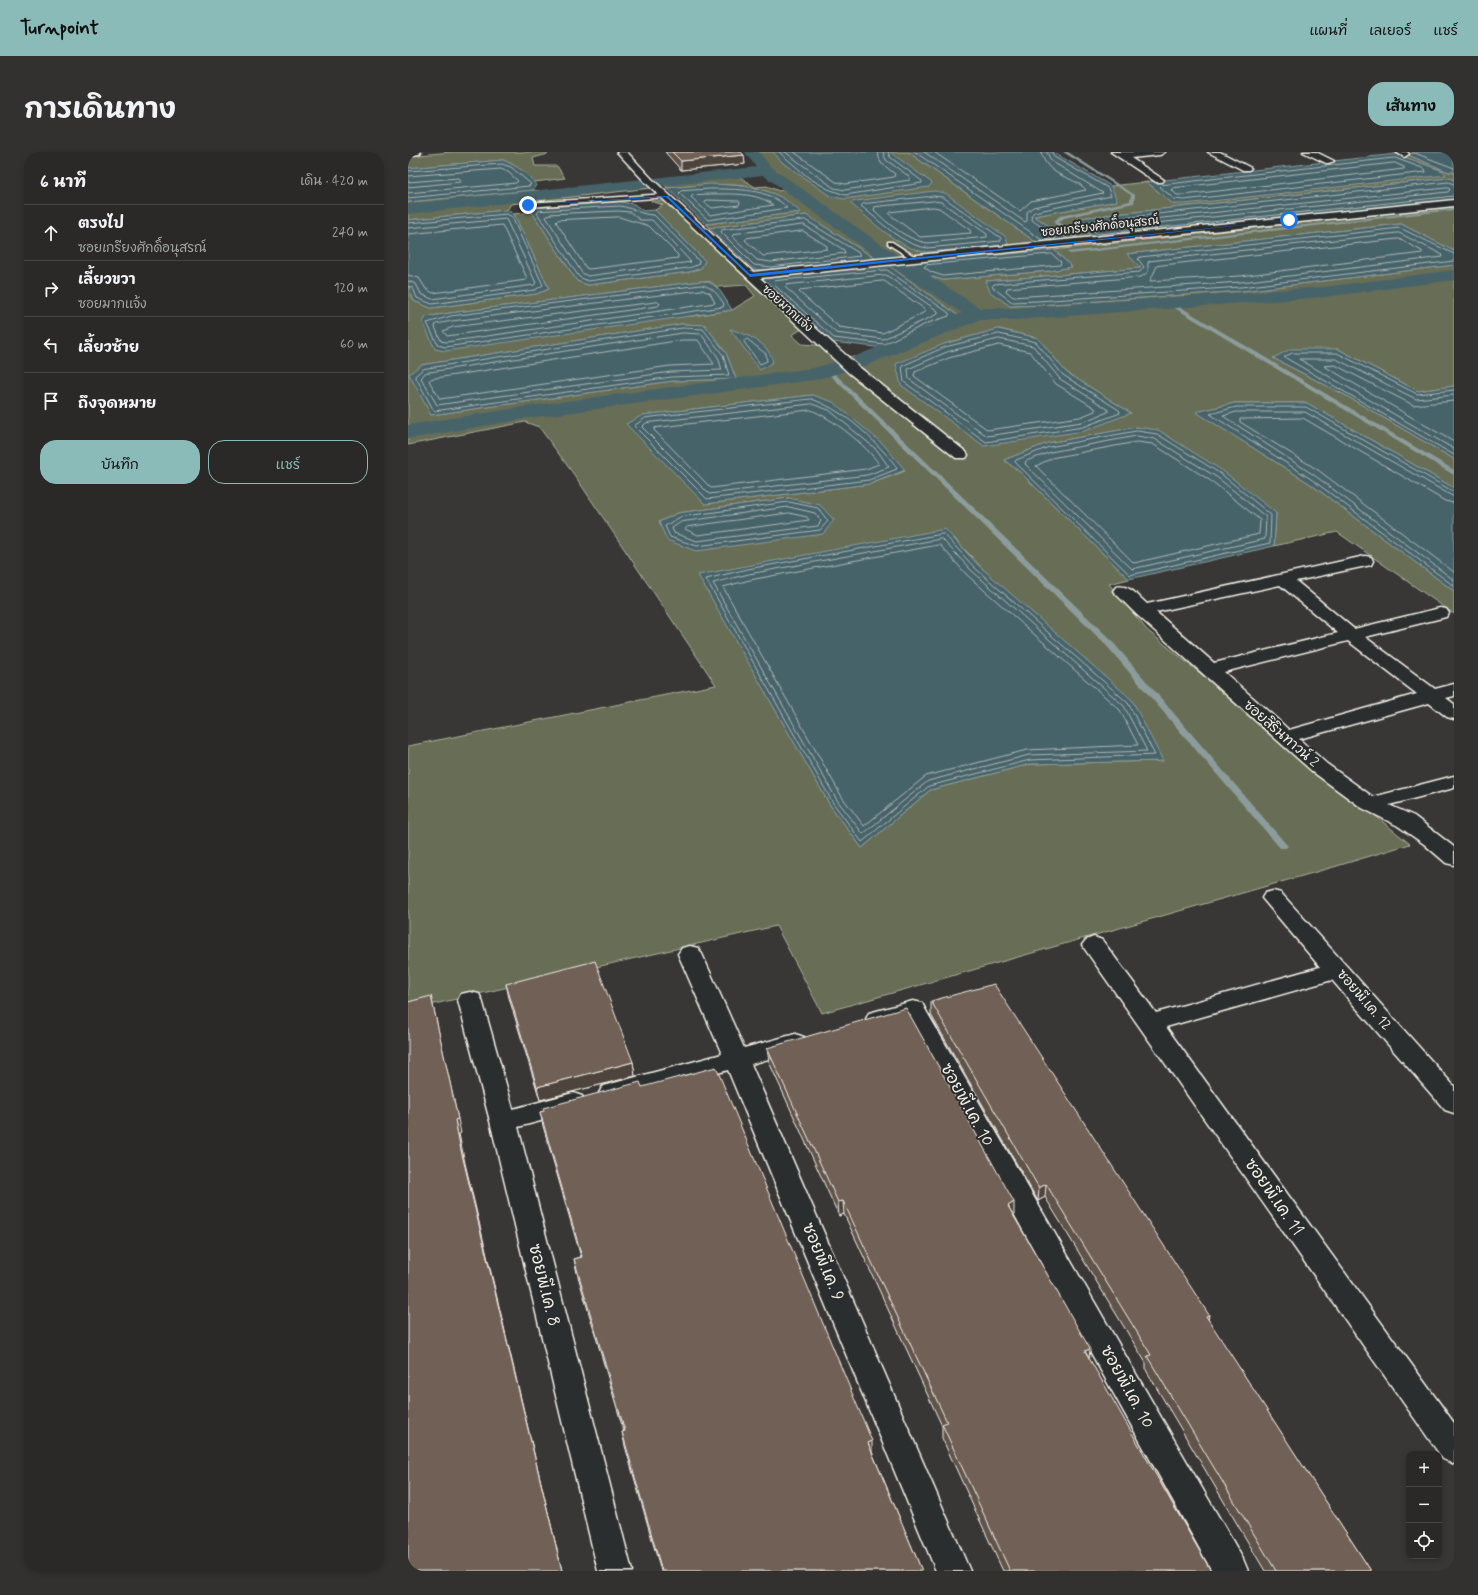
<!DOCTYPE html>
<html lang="th">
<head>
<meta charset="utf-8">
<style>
  :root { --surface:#2a2928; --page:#323130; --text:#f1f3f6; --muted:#a5a6a8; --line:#464545; --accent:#8bbbb9 }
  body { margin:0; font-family:Mynerve,"Playpen Sans Thai",sans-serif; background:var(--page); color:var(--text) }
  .controls { position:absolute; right:12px; bottom:12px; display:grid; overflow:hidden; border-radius:8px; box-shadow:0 2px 6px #0003 }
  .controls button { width:36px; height:36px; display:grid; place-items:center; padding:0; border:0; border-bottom:1px solid var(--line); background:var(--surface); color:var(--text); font:20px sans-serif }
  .stop { position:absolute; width:12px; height:12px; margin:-9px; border:3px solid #1a73e8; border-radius:50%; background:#fff }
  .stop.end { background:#1a73e8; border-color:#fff; box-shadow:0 1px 4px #0008 }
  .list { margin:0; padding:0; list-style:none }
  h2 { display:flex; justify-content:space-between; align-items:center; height:52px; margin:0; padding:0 16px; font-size:17px }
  h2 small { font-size:13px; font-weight:400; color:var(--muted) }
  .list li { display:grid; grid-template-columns:26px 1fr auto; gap:12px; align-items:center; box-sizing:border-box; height:56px; padding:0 16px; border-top:1px solid var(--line) }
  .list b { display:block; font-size:15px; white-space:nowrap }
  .list p { margin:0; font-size:13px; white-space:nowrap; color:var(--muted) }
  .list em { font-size:13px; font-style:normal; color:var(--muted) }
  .actions { display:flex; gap:8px; padding:12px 16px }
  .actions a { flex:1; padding:9px 0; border:1px solid var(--accent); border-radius:16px; text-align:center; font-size:14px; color:var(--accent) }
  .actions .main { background:var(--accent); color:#111 }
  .icon { flex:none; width:22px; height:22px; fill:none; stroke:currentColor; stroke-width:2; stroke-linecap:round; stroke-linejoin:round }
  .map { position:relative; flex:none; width:1046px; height:1419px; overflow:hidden; border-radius:16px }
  header { display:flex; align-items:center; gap:24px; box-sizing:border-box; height:56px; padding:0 20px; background:var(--accent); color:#111 }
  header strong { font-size:19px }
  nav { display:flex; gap:22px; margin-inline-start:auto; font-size:14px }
  .intro { display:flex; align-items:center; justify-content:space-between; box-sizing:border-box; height:96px; padding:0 24px }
  h1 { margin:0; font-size:28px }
  .button { padding:10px 18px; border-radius:16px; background:var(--accent); color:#111; font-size:14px; font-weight:700 }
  main { display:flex; gap:24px; padding:0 24px }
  aside { flex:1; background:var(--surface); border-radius:16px; box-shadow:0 2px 6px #0003 }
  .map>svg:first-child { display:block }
  .green { fill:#676e54; stroke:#aeb09e; fill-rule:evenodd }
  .water { fill:#46636a; stroke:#8c9c9c }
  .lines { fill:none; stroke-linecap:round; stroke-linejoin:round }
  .shore { stroke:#aeb8b6; stroke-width:1 }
  .stream { fill:#8c9c9c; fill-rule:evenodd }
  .canal { fill:#46636a; fill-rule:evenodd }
  .lane-casing { stroke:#f4f1e8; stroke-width:3 }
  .street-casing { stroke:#f4f1e8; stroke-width:3 }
  .lane { fill:#2a2d2e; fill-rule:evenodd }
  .street { fill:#2a2d2e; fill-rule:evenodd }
  .wall { fill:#60534a; stroke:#f4f1e8 }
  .shaded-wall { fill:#4e443c; stroke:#f4f1e8 }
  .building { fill:#706156; stroke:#f4f1e8 }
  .route { fill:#1a73e8 }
  .labels { text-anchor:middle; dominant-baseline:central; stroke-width:4; stroke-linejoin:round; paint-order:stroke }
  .far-street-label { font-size:12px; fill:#f4f1e8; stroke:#2a2d2e }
  .street-label { font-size:14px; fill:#f4f1e8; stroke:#2a2d2e }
  .near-street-label { font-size:17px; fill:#f4f1e8; stroke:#2a2d2e }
</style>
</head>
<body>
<header>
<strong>Turnpoint</strong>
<nav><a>แผนที่</a><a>เลเยอร์</a><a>แชร์</a></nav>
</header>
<div class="intro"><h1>การเดินทาง</h1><a class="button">เส้นทาง</a></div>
<main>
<aside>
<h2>6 นาที<small>เดิน · 420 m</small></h2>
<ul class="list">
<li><svg class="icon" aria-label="ahead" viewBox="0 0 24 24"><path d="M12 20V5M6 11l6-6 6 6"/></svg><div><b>ตรงไป</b><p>ซอยเกรียงศักดิ์อนุสรณ์</p></div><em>240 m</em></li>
<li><svg class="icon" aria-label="right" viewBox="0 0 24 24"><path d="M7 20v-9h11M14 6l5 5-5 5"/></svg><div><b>เลี้ยวขวา</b><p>ซอยมากแจ้ง</p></div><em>120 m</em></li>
<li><svg class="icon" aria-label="left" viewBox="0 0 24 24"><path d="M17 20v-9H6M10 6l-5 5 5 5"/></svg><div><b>เลี้ยวซ้าย</b></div><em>60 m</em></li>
<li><svg class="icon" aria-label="arrive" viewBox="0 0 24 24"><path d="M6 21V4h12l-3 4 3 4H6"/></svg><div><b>ถึงจุดหมาย</b></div></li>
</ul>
<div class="actions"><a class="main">บันทึก</a><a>แชร์</a></div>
</aside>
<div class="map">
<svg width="1046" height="1419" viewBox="0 0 1046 1419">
  <rect width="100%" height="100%" fill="#383736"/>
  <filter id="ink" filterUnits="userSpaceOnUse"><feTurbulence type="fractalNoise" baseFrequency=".025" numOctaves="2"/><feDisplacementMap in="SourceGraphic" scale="8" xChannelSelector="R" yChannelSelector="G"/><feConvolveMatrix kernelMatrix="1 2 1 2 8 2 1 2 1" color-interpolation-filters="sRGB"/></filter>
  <g filter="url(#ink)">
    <g class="green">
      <polygon points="44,0 139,0 140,2 125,6 127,14 149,14 157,26 127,30 104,12 95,8 0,16 0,4"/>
      <path d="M 346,0 L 500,0 L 632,93 L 468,107 L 398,63 L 301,76 L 298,72 L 392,60 C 386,55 379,49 372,45 C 338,27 296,33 259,36 L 254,29 L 329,23 L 347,35 L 359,34 L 371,39 L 388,35 L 357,15 Z"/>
      <polygon points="988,2 998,2 1041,20 1046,20 1046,28 1041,26 672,66 666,71 689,87 663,89 626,64 708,49 703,34 739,30 765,52 1035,19"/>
      <polygon points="235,31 243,36 103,52 99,58 0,68 0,50 125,38 143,40"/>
      <path d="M 243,49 L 258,49 L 339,127 L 394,177 L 384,183 L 394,192 L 408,193 L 444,205 L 454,205 L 492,190 L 522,174 L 552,165 L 480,113 L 501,111 L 521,124 L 535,128 L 641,119 L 664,115 L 646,98 L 1046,54 L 1046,99 L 993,72 L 719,102 L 733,116 L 578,129 L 602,154 L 630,153 L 834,139 L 1046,113 L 1046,234 L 1010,239 L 930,197 L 865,206 L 937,243 L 1046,307 L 1046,336 L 899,251 L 827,251 L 789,260 L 901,331 L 1046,439 L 1046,462 L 929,380 L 866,394 L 868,361 L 729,275 L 640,291 L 596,308 L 612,320 L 721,427 L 701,432 L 739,478 L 1002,692 L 929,714 L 414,861 L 368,774 L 0,858 L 0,594 L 308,533 L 167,324 L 131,275 L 117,270 L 0,293 L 0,133 L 6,149 L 23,156 L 128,142 L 141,137 L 106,62 L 124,60 L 169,129 L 180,133 L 281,120 L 293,116 L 297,109 L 247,58 L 255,53 ZM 294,129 L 303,130 L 309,135 L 338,133 L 347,144 L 324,158 L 285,164 L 18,165 L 42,161 ZM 274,172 L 297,173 L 318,201 L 328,227 L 264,229 L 23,263 L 13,213 ZM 591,177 L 630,186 L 658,220 L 723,261 L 536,192 ZM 405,243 L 497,319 L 462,332 L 297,352 L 235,263 ZM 381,346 L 251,370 L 270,361 ZM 546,386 L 755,609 L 622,612 L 522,638 L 454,696 L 422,653 L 291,423 Z"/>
    </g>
    <g class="water">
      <polygon points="365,0 482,0 524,31 521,35 436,47 422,44 375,11"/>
      <polygon points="500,0 645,0 703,34 709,49 626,64 663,89 632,93"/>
      <polygon points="1014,0 1046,0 1046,20 1041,20 998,2"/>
      <polygon points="988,2 1035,19 1038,23 777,52 765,52 739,30"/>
      <path d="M 95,8 C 107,13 122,22 128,33 L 125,38 L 0,50 L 0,16 Z"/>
      <polygon points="1041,26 1046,28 1046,48 689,87 665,70 672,66"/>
      <path d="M 302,32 C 326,33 351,34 373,45 C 380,49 386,55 393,60 L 298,72 L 259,36 Z"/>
      <path d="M 526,39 L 537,41 L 598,85 L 600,93 L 519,100 C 492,98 463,68 442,51 L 448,49 Z"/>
      <polygon points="212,50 226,52 235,59 247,58 297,109 293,116 281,120 180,133 169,129 124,60 126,56"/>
      <polygon points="99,58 106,62 141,137 128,142 23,156 6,149 0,133 0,68"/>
      <polygon points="398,63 468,107 363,119 345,117 301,76"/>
      <polygon points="993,72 1046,99 1046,113 834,139 630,153 602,154 582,140 578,129 733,116 719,102"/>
      <polygon points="646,98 664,115 641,119 535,128 521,124 501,111"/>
      <polygon points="480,113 552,165 522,174 476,196 424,190 353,127"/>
      <path d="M 294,129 C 311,131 315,144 324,158 L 37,199 L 27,197 L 15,170 L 18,165 L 42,161 Z"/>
      <polygon points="274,172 297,173 318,201 328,227 264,229 23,263 1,222 13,213"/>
      <path d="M 322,177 C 340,183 360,190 365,210 L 352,218 Z"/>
      <polygon points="590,177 630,186 658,220 723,261 676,279 576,294 493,233 488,212 536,192"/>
      <polygon points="883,197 930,197 1010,239 1046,234 1046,307 937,243 865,206"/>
      <polygon points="405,243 425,250 475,292 497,318 462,332 297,352 218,272 235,263"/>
      <polygon points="827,251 899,251 1046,336 1046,439 901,331 788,260"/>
      <polygon points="729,275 750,278 815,319 868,361 866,394 721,427 612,320 596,308 640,291"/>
      <polygon points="381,346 412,353 426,368 415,382 288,399 259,388 251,370 270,361"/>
      <polygon points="537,377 569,412 724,548 755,609 622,612 522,638 454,696 422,653 290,423"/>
    </g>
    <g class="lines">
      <g class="shore">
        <polyline points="371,0 401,26 420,37 437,43 514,31 514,29 482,5 480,0"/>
        <polyline points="377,0 426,36 437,38 502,28 502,25 478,8 475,0"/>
        <polyline points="386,0 428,30 437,32 486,25 487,22 473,11 469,0"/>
        <polyline points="507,0 634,88 647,87 648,85 624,68 623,64 626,60 703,44 700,36 646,5 644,0"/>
        <polyline points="516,0 617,70 619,69 619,60 625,55 695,41 643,9 639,0"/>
        <path d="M 526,0 L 612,59 L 623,49 L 678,38 C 666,23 640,27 633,0"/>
        <polyline points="1004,0 1046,16"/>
        <polygon points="987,6 1017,17 1018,20 776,48 766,47 752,35 754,33"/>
        <polygon points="987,11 996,15 996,17 776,43 769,43 764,38 766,36"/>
        <polyline points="0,19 94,12 103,15 123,32 121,34 0,46"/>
        <polyline points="0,24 93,17 100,20 110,29 108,31 0,41"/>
        <polyline points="0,30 51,26 53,28 52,30 0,35"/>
        <polyline points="1046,32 1040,30 677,70 675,72 690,82 1046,44"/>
        <polygon points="1040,36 1042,37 1040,40 692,77 689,75 691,73"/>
        <path d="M 302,37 C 327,37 362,36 379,56 L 300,68 L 271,41 L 273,39 Z"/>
        <path d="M 303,42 C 322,42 349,40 365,53 L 302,63 L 283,45 L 285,43 Z"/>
        <path d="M 526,44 L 535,45 L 593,86 L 593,89 L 519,96 C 494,93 472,69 453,54 L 455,52 Z"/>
        <polygon points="299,48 331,49 332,51 331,53 304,56 297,51"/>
        <path d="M 526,49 L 533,50 L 579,82 L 579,85 L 519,91 C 498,87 481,73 466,58 L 467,55 Z"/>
        <path d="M 212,54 C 226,56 232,63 246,63 L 291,109 L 290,113 L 280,116 L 180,129 L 171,125 L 129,61 L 131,59 Z"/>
        <polygon points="525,55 531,56 562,78 563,81 512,85 481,62 483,60"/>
        <polygon points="211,59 222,60 232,68 244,68 283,110 180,124 174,121 138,65 143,62"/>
        <polygon points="211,65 241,74 270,103 270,106 181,117 178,116 148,70 150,68"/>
        <polygon points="397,68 451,101 452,104 363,115 346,113 313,80 314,78"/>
        <polyline points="0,71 99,62 104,65 135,133 127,138 24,152 9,146 5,136 0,134"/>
        <polygon points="396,73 436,98 437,101 363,110 349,108 324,84 326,82"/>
        <polyline points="0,76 98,67 128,131 126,133 24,147 13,142 8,132 0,129"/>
        <polygon points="395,79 419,94 419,97 355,104 337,88 339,86"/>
        <polygon points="991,81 1033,102 1034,105 833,130 605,145 598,139 599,136 733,125 740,120 740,110 742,109"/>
        <polyline points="0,82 94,73 119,126 118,128 25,141 18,137 11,126 0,123"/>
        <polygon points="991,87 1014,99 1014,101 832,124 742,129 749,114"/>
        <polygon points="644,102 653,110 652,113 535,124 523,120 516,115 518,113"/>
        <polyline points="1046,102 992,76 732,105 730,107 736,115 732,120 586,132 584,135 604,150 630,149 833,135 1046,109"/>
        <polygon points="479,118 541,161 541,164 520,171 476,192 426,186 365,132 367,129"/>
        <polygon points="478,123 530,159 530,162 475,187 428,181 377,135 379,133"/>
        <polygon points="476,129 517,157 517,160 475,181 431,175 391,140 393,138"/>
        <path d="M 294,133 C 305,135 310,143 316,152 L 315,155 L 37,195 L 30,193 L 19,171 L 43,164 Z"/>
        <polygon points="294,138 302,141 307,151 38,190 33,189 27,175 28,172 44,169"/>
        <polygon points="250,150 252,152 250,154 39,184 35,179 45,175"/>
        <polygon points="275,176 295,177 315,203 321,223 264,225 26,259 7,224 15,217"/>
        <polygon points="275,181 293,182 310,205 314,218 263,220 29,253 13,226 17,221"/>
        <polygon points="591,182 628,190 655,223 711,258 712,261 675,275 578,290 496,230 494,214 537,195"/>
        <polygon points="339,187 358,202 359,209 352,212 336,190"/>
        <polygon points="591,187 625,194 652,227 700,257 700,260 674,270 579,284 501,227 500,217 539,200"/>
        <polygon points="275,188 290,188 306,212 262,214 32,247 21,229 23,227"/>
        <polygon points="591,193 622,200 648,232 687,256 687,259 672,265 580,278 506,224 507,220 541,206"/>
        <polyline points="1046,238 1009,242 929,201 884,201 876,205 1046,303"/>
        <polyline points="1046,243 1008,247 928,207 891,207 1046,297"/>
        <path d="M 404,247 C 433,258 455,277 476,300 C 480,305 487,311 489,317 L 461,328 L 299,347 L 226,274 L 237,266 Z"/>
        <polyline points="1046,249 1005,253 927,213 916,214 1046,290"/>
        <polygon points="404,252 421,258 469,298 481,315 459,323 301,342 234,275 238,271"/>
        <path d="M 403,258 C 424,266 458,293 471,312 L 458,317 L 303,336 L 246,278 L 247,276 Z"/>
        <polygon points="729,279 749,282 813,322 863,363 862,391 722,423 607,310 608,308 641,295"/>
        <polygon points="729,284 747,287 810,326 858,365 857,387 724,417 617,312 618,309 643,300"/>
        <polygon points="729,290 745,292 806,331 852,368 851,382 726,411 628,314 644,306"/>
        <polyline points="1046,340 898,255 828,255 802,262 903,327 1046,434"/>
        <polyline points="1046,345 897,260 828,260 815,264 906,323 1046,428"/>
        <polygon points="381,350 410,356 420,369 412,378 289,394 262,385 257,374 272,365"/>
        <polyline points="1046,351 1037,349 895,266 832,267 832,270 910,318 1046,420"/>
        <polygon points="381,355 407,361 413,369 410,374 289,389 266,381 264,376 273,370"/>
        <polygon points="381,361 399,365 401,368 290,383 277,377 279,375"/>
        <polygon points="536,382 566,415 720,551 747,603 622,608 521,634 454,690 425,651 298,427 340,417"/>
        <polygon points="534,387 563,418 716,554 739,599 621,603 520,629 455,682 429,648 305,431 341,422"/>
        <polygon points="532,393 559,423 712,558 730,593 619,598 518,624 456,674 434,645 315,435 342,428"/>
      </g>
      <g class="stream">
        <polygon points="655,0 660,0 727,43 726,51 656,66 651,70 670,85 668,87 646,71 646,69 652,64 722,49 723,43"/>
        <polygon points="1046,56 1046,58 662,102 659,100"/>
        <polygon points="760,150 764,150 1046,318 1046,323 760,152"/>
        <polygon points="418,217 422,217 703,488 878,692 880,694 878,696 872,696 697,492 418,219"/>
      </g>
      <polygon class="canal" points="337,0 351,0 363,15 477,95 572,156 607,156 916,135 1046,118 1046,128 916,145 607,168 571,168 457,214 406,228 121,266 0,287 0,273 121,254 405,216 443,206 554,161 465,103 355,23 0,62 0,52 348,15"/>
      <defs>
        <g id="lane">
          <polygon points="259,42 261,43 261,45 120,55 117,53 120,51"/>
          <polygon points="480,90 484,90 509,106 504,107 480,92"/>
        </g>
        <g id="street">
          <polygon points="0,0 13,0 11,2 0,4"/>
          <polygon points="209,0 219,0 244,27 345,120 1046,48 1046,54 352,126 451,215 558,300 560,303 558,306 548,306 441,221 238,31"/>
          <polygon points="703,0 757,0 752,3 723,6 756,28 754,30 748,30"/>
          <polygon points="800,0 812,0 843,16 841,18 835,18"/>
          <polygon points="895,0 908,0 926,9 921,12 918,11"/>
          <polygon points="988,0 999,0 1001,2 996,5"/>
          <path d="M 957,404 L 963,405 L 965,409 L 963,413 L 888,429 L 946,477 L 1032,456 L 1038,457 L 1041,461 L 1038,465 L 957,485 L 1027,537 L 1046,532 L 1046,544 L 1038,546 L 1046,552 L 1046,567 L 1039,565 L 1021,551 L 891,587 L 919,612 L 965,645 L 1046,624 L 1046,636 L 981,653 L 1006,664 L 1046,695 L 1046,713 L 1038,711 L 1016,692 L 990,674 L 954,656 L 905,620 L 728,462 L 705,439 L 708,435 C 721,432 729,443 739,452 ZM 872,433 L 930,481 L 806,511 L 748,460 ZM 940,489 L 1009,542 L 881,578 L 816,520 Z"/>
          <polygon points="865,739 873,741 1046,934 1046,961 1037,958 924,828 758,875 1046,1271 1046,1312 1035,1307 674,793 678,788 686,785 694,788 748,861 912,815 854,746 857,741"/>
          <polygon points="282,794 290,796 294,802 336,896 387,882 396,885 400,891 396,897 343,912 562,1419 528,1419 320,918 204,951 195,948 191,941 195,934 314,902 270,802 274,796"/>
          <polygon points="62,840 71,842 74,848 105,957 165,941 174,944 178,951 174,958 110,975 224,1419 190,1419 82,969 50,848 53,842"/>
          <polygon points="505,849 514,851 517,857 835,1407 840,1419 804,1419 498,867 470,876 461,873 458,867 461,861"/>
        </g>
      </defs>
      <use href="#lane" class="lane-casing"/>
      <use href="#street" class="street-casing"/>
      <use href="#lane" class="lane"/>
      <use href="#street" class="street"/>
    </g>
    <g class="wall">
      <polygon points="257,0 333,0 337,12 273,18"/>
      <polygon points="98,832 225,910 227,924 132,948 101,846"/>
      <polygon points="523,849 800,1168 963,1419 857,1419 738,1218 738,1211 637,1045 630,1049 523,863"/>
      <polygon points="359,896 605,1064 681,1207 803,1419 595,1419 534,1286 534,1274 436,1062 431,1064 361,910"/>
      <polygon points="234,935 464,1300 514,1419 253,1419 217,1294 214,1280 216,1280 169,1121 166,1107 173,1105 135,974 132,960"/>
    </g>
    <g class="shaded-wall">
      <polygon points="336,3 337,12 273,18 273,9"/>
      <polygon points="23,844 26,858 53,981 51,982 57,1011 154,1419 53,998"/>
      <polygon points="225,910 227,924 132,948 129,935"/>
      <polygon points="638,1032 637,1045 630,1049 631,1036"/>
      <polygon points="435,1049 436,1062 431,1064 430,1050"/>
      <polygon points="606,1050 606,1064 600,1054"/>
      <polygon points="801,1163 799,1176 798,1164"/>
      <polygon points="682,1197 681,1211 677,1199"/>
      <polygon points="464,1289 464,1303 460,1291"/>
    </g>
    <g class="building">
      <polygon points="264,0 333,0 336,3 273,9"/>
      <polygon points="187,809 225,910 129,935 98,832"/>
      <polygon points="586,832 801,1163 798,1164 963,1419 868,1419 739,1204 743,1203 638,1032 631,1036 523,849"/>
      <polygon points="23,844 50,967 47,968 53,998 154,1419 0,1419 0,850"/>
      <polygon points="498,856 606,1050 600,1054 682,1197 677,1199 803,1419 602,1419 534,1272 539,1270 435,1049 430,1050 359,896"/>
      <polygon points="308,915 464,1289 460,1291 514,1419 254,1419 214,1280 217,1279 166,1107 174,1105 132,960 136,959 135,956 232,930 234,935"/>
    </g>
  </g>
  <polygon class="route" points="260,44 342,122 883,68 342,125 258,45 119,53"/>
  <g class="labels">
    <g class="far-street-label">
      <text transform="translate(692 75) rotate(-6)">ซอยเกรียงศักดิ์อนุสรณ์</text>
      <text transform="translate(379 157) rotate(42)">ซอยมากแจ้ง</text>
    </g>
    <g class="street-label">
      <text transform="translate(873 582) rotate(41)">ซอยสิรินทาวน์ 2</text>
      <text transform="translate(956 848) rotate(49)">ซอยพี.เค. 12</text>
    </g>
    <g class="near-street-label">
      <text transform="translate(559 953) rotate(61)">ซอยพี.เค. 10</text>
      <text transform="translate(866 1045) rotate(55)">ซอยพี.เค. 11</text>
      <text transform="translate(415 1110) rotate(67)">ซอยพี.เค. 9</text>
      <text transform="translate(136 1133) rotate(76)">ซอยพี.เค. 8</text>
      <text transform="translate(719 1235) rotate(61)">ซอยพี.เค. 10</text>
    </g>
  </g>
</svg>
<div class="controls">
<button>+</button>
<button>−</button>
<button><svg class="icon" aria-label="locate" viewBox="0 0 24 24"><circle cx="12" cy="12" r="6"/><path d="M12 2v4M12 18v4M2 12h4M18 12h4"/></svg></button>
</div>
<div class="stop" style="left:881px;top:68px"></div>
<div class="stop end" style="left:120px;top:53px"></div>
</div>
</main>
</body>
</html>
